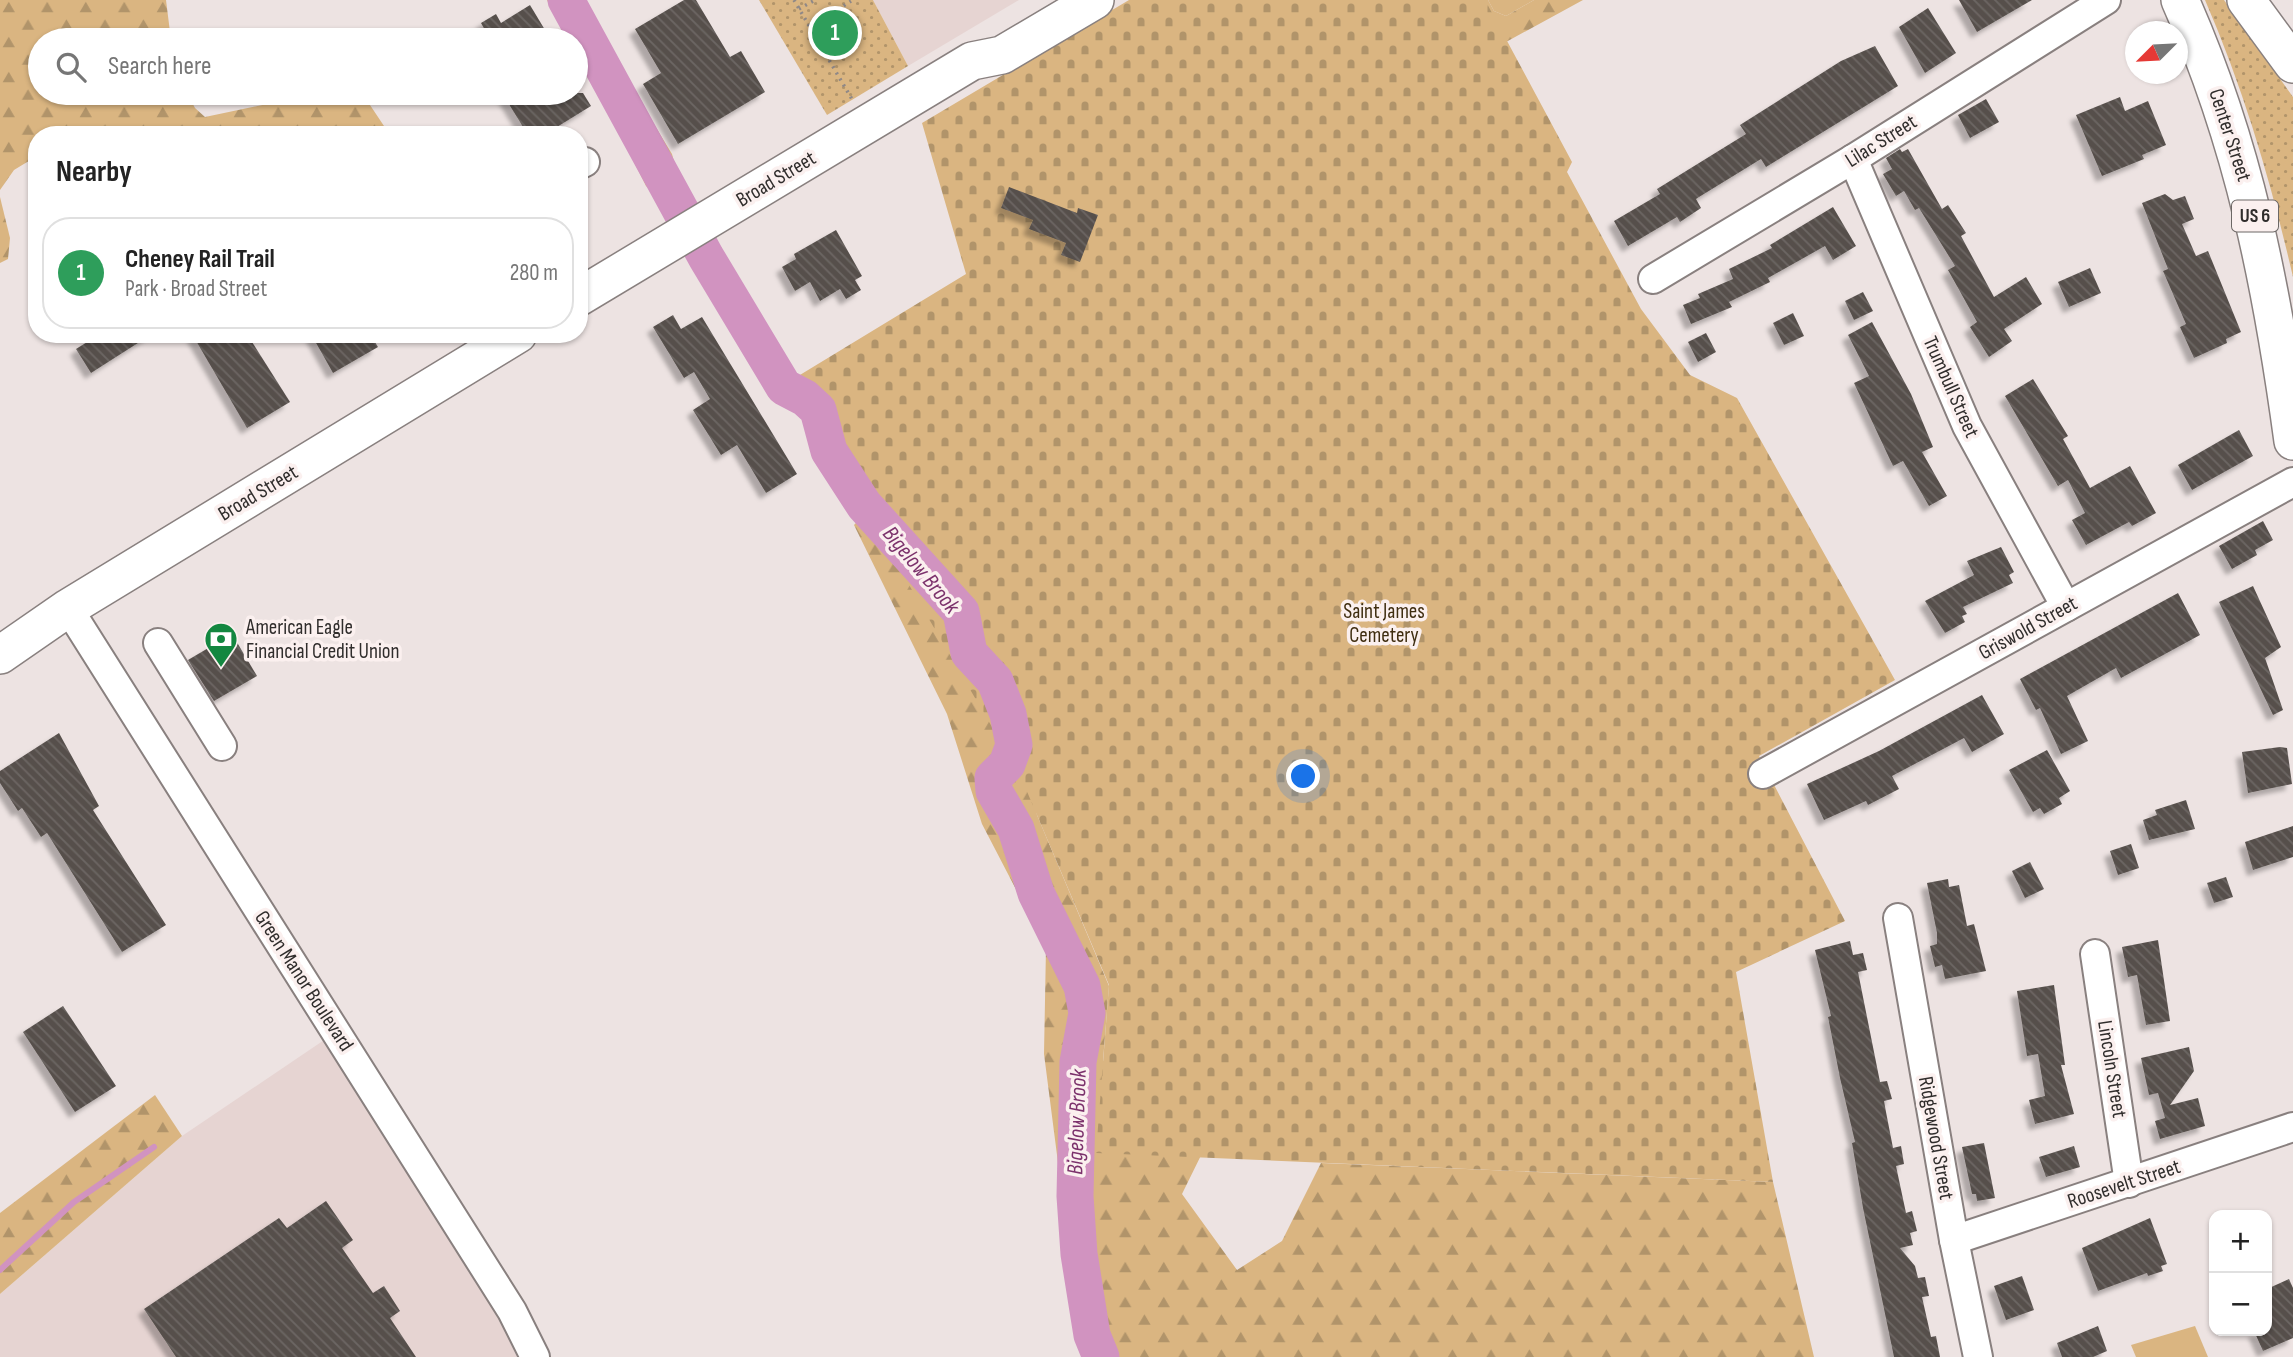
<!DOCTYPE html>
<html lang="en">
<head>
<meta charset="utf-8">
<style>
  :root { --surface:#fff; --page:#f2f2f2; --text:#222; --muted:#767676; --line:#e0e0e0; --accent:#7c3aed }
  body { margin:0; font-family:"Sofia Sans Condensed",sans-serif; background:var(--page); color:var(--text) }
  .controls { position:absolute; right:21px; bottom:21px; display:grid; overflow:hidden; border-radius:14px; box-shadow:0 2px 5px #0004 }
  .controls button { width:63px; height:63px; display:grid; place-items:center; padding:0; border:0; border-bottom:2px solid var(--line); background:var(--surface); color:var(--text); font:35px sans-serif }
  .compass { position:absolute; left:2125px; top:21px; width:63px; height:63px; border-radius:50%; background:var(--surface); box-shadow:0 2px 5px #0004; rotate:246deg }
  .you { position:absolute; left:1304px; top:777px; width:24px; height:24px; margin:-18px; border:5px solid #fff; border-radius:50%; background:#1a73e8; box-shadow:0 0 0 10px #1a73e833 }
  .badge { display:grid; place-items:center; width:46px; height:46px; border-radius:50%; background:var(--accent); color:#fff; font-size:23px; font-weight:700 }
  .pin { position:absolute; translate:-50% -50%; border:4px solid #fff; box-shadow:0 2px 7px #0006 }
  .list { margin:0; padding:0; list-style:none }
  h2 { display:flex; justify-content:space-between; align-items:center; height:91px; margin:0; padding:0 28px; font-size:30px }
  h2 small { font-size:23px; font-weight:400; color:var(--muted) }
  .list li { display:grid; grid-template-columns:46px 1fr auto; gap:21px; align-items:center; box-sizing:border-box; height:112px; margin:0 14px 14px; padding:0 14px; border:2px solid var(--line); border-radius:28px }
  .list b { display:block; font-size:26px; white-space:nowrap }
  .list p { margin:0; font-size:23px; white-space:nowrap; color:var(--muted) }
  .list em { font-size:23px; font-style:normal; color:var(--muted) }
  .icon { flex:none; width:38px; height:38px; fill:none; stroke:currentColor; stroke-width:2; stroke-linecap:round; stroke-linejoin:round }
  .map { position:relative; flex:none; width:2293px; height:1357px; overflow:hidden }
  .search { position:absolute; background:var(--surface); box-shadow:0 2px 5px #0004; left:28px; top:28px; width:560px; height:77px; display:flex; align-items:center; gap:18px; box-sizing:border-box; padding:0 24px; border-radius:38px; color:var(--muted); font-size:26px }
  .panel { position:absolute; background:var(--surface); box-shadow:0 2px 5px #0004; left:28px; top:126px; width:560px; height:217px; border-radius:28px }
  .map>svg:first-child { display:block }
  .built { fill:#e6d4d2 }
  .grass { fill:#dab581 }
  .forest { fill:url(#forest-firs) }
  .cemetery { fill:url(#cemetery-stones) }
  .park { fill:url(#park-dots) }
  .lines { fill:none; stroke-linecap:round; stroke-linejoin:round }
  .stream { stroke:#d193c0; stroke-width:6 }
  .river { stroke:#d193c0; stroke-width:37 }
  .building { fill:url(#building-back-hatch); filter:url(#shadow) }
  .minor-casing { stroke:#89807f; stroke-width:32 }
  .major-casing { stroke:#89807f; stroke-width:40 }
  .path { stroke:#8f8887; stroke-width:3.5; stroke-dasharray:2 5; stroke-linecap:butt }
  .minor { stroke:#fff; stroke-width:28 }
  .major { stroke:#fff; stroke-width:37 }
  .labels { text-anchor:middle; dominant-baseline:central; stroke-width:7; stroke-linejoin:round; paint-order:stroke }
  .shield { fill:#fbf0ef; stroke:#6d6866; stroke-width:2 }
  .shield-label { font-size:19px; font-weight:bold; fill:#302d2c }
  .street-label { font-size:21px; fill:#302d2c; stroke:#fbf0ef }
  .park-label { font-size:21px; fill:#3f2d10; stroke:#fbf0ef }
  .poi-label { font-size:21px; fill:#302d2c; stroke:#fbf0ef; text-anchor:start }
  .water-label { font-size:23px; font-style:italic; fill:#7c326c; stroke:#fbf0ef }
</style>
</head>
<body>
<div class="map">
<svg width="2293" height="1357" viewBox="0 0 2293 1357">
  <defs>
    <pattern id="forest-firs" width="22" height="20" patternUnits="userSpaceOnUse" patternTransform="scale(1.75)"><rect width="22" height="20" fill="#dab581"/><path d="M5 1l3.5 6h-7zM16 11l3.5 6h-7z" fill="#b1946a"/></pattern>
    <pattern id="cemetery-stones" width="16" height="16" patternUnits="userSpaceOnUse" patternTransform="scale(1.75)"><rect width="16" height="16" fill="#dab581"/><path d="M2 7V4a2 2 0 0 1 4 0v3zM10 15v-3a2 2 0 0 1 4 0v3z" fill="#b1946a"/></pattern>
    <pattern id="park-dots" width="8" height="8" patternUnits="userSpaceOnUse" patternTransform="scale(1.75)"><rect width="8" height="8" fill="#dab581"/><path d="M2 2h.1M6 6h.1" fill="none" stroke="#b1946a" stroke-width="1.8" stroke-linecap="round"/></pattern>
    <pattern id="building-back-hatch" width="6" height="6" patternUnits="userSpaceOnUse" patternTransform="scale(1.75)"><rect width="6" height="6" fill="#57504c"/><path d="M-1 5l2 2M0 0l6 6M5-1l2 2" fill="none" stroke="#6c6663"/></pattern>
    <filter id="shadow"><feDropShadow dx="-6" dy="6" stdDeviation="2" flood-color="#0004"/></filter>
  </defs>
  <rect width="100%" height="100%" fill="#ede3e2"/>
  <g class="built">
    <polygon points="873,0 1019,0 908,66"/>
    <polygon points="336,1032 535,1357 0,1357 0,1294 182,1136"/>
  </g>
  <g class="grass">
    <polygon points="1488,0 1534,0 1506,16 1494,11"/>
    <polygon points="2195,1326 2208,1357 2136,1357 2131,1345"/>
  </g>
  <g class="forest">
    <polygon points="0,0 166,0 171,40 40,40 40,93 187,93 195,108 205,117 320,93 362,93 390,135 152,135 123,127 94,135 37,135 37,156 14,170 0,190"/>
    <polygon points="547,0 585,0 603,40 672,154 676,169 661,189 652,191 646,186 604,101 576,55 576,40 567,40"/>
    <polygon points="1481,0 1488,0 1494,11 1506,16 1534,0 1583,0 1506,42"/>
    <polygon points="0,197 10,238 8,259 0,263"/>
    <polygon points="943,321 1037,815 1109,986 1103,1061 1242,1072 1182,1194 1237,1270 1282,1241 1321,1163 1773,1182 1814,1357 1083,1357 1044,1054 1046,947 982,824 947,714 854,525 880,498"/>
    <polygon points="155,1095 182,1136 0,1294 0,1213"/>
  </g>
  <polygon class="cemetery" points="1129,0 1485,0 1572,162 1567,172 1641,309 1690,375 1737,398 1895,680 1759,756 1845,921 1736,972 1773,1182 1096,1153 1109,985 1020,775 790,381 966,274 922,123"/>
  <g class="park">
    <polygon points="759,0 873,0 908,66 827,115"/>
    <path d="M 2205,0 L 2224,0 L 2293,97 L 2293,277 C 2271,182 2244,90 2205,0 Z"/>
  </g>
  <g class="lines">
    <polyline class="stream" points="0,1270 74,1202 154,1147"/>
    <polyline class="river" points="566,0 706,257 784,387 805,398 818,410 829,451 864,505 961,612 969,653 995,681 1008,714 1014,745 1007,764 993,778 994,791 1016,829 1036,893 1082,986 1087,1013 1078,1062 1075,1196 1079,1254 1092,1335 1101,1357"/>
  </g>
  <g class="building">
    <polygon points="684,0 696,0 730,57 741,51 765,92 678,144 643,84 661,73 635,29"/>
    <polygon points="1959,0 2032,0 1977,32"/>
    <polygon points="530,5 551,40 473,40 486,32 481,23 496,14 501,23"/>
    <polygon points="1928,8 1956,53 1925,73 1899,27"/>
    <polygon points="1875,46 1898,86 1766,167 1761,159 1699,197 1696,199 1701,208 1680,222 1677,217 1628,246 1614,221 1660,194 1657,189 1746,134 1740,125 1841,61"/>
    <polygon points="502,93 583,93 591,106 544,135 528,135"/>
    <polygon points="2120,97 2125,111 2148,101 2166,145 2142,155 2144,159 2102,176 2076,115"/>
    <polygon points="1986,99 1999,122 1970,138 1958,115"/>
    <polygon points="1900,149 1902,152 1908,149 1942,209 1948,205 1966,233 1961,236 1994,297 2026,277 2042,304 2004,329 2012,341 1989,357 1970,327 1977,322 1948,270 1955,266 1919,208 1915,210 1904,191 1896,196 1883,174 1892,169 1886,158"/>
    <polygon points="1009,187 1077,213 1078,208 1098,215 1080,262 1061,255 1066,243 1029,229 1033,220 1001,208"/>
    <polygon points="2165,194 2173,200 2185,196 2194,219 2182,224 2196,256 2208,251 2241,332 2226,339 2227,343 2194,358 2180,327 2186,324 2163,271 2168,269 2142,203"/>
    <polygon points="1833,207 1856,246 1833,260 1825,246 1768,278 1770,282 1729,302 1732,307 1691,324 1683,305 1700,298 1698,294 1733,279 1729,269 1772,248 1770,245"/>
    <polygon points="836,230 862,276 855,280 861,290 846,299 840,289 820,301 810,282 795,291 782,267 796,259 794,254"/>
    <polygon points="2090,268 2101,293 2069,307 2058,282"/>
    <polygon points="1863,292 1873,311 1854,320 1845,301"/>
    <polygon points="1793,313 1804,336 1784,345 1773,323"/>
    <polygon points="673,315 681,329 702,317 797,474 766,493 737,445 721,455 693,410 710,399 694,372 684,378 653,327"/>
    <polygon points="1872,322 1911,394 1933,447 1922,452 1947,496 1929,506 1903,461 1893,466 1854,383 1869,376 1848,335"/>
    <polygon points="1706,333 1716,352 1698,362 1688,342"/>
    <polygon points="100,334 152,334 91,373 76,349"/>
    <polygon points="192,334 247,334 290,402 247,428"/>
    <polygon points="311,334 370,334 378,347 333,373"/>
    <polygon points="2033,379 2068,436 2063,439 2090,488 2130,466 2156,513 2132,526 2129,522 2086,545 2072,520 2085,513 2068,480 2058,486 2005,396"/>
    <polygon points="2239,430 2253,456 2192,490 2178,465"/>
    <polygon points="2263,521 2273,540 2255,550 2257,555 2232,569 2219,546"/>
    <polygon points="2001,547 2014,572 2009,575 2013,583 1963,607 1967,614 1962,616 1965,622 1945,633 1925,601 1974,575 1967,561"/>
    <polygon points="2253,586 2281,647 2265,658 2283,710 2273,715 2219,602"/>
    <polygon points="2178,593 2200,635 2121,678 2116,668 2067,696 2088,741 2061,754 2040,708 2036,710 2020,679"/>
    <polygon points="232,634 257,676 214,701 188,660"/>
    <polygon points="1982,695 2004,734 1972,752 1964,738 1892,776 1899,789 1868,805 1866,801 1824,820 1807,784 1879,751"/>
    <polygon points="59,733 99,806 93,810 166,925 122,952 47,833 41,837 22,808 18,811 0,783 0,771"/>
    <polygon points="2280,747 2287,748 2292,784 2248,793 2242,752"/>
    <polygon points="2047,750 2070,791 2059,798 2062,804 2044,814 2040,808 2033,812 2009,770"/>
    <polygon points="2186,800 2195,829 2149,840 2143,820 2157,815 2155,810"/>
    <polygon points="2293,826 2293,857 2253,870 2245,842"/>
    <polygon points="2131,844 2139,868 2118,875 2110,851"/>
    <polygon points="2030,862 2044,889 2025,898 2012,871"/>
    <polygon points="2226,877 2233,897 2214,903 2207,883"/>
    <polygon points="1948,879 1949,887 1959,885 1967,926 1974,924 1986,971 1945,979 1942,965 1935,967 1930,946 1937,944 1937,933 1927,883"/>
    <polygon points="2158,940 2170,1021 2146,1025 2137,975 2128,977 2122,947"/>
    <polygon points="1850,941 1853,955 1863,953 1867,970 1858,972 1880,1082 1887,1081 1892,1099 1884,1101 1886,1112 1893,1148 1901,1146 1904,1164 1896,1166 1906,1213 1912,1211 1917,1231 1910,1233 1913,1245 1900,1248 1915,1266 1918,1278 1925,1277 1929,1296 1922,1297 1931,1337 1936,1336 1940,1357 1894,1357 1863,1208 1852,1143 1855,1142 1840,1078 1828,1017 1831,1016 1815,950"/>
    <polygon points="2054,985 2065,1065 2061,1065 2074,1114 2035,1124 2029,1100 2045,1096 2038,1054 2027,1056 2017,991"/>
    <polygon points="63,1006 116,1086 75,1112 23,1032"/>
    <polygon points="2189,1047 2194,1071 2170,1105 2198,1098 2205,1126 2160,1139 2155,1121 2165,1118 2158,1093 2149,1095 2141,1058"/>
    <polygon points="1984,1143 1995,1198 1977,1201 1976,1194 1972,1194 1962,1147"/>
    <polygon points="2074,1146 2080,1167 2046,1177 2039,1157"/>
    <polygon points="326,1201 353,1240 342,1248 373,1293 384,1286 400,1311 390,1318 416,1357 176,1357 144,1309 279,1218 287,1228"/>
    <polygon points="2150,1218 2167,1264 2161,1266 2163,1271 2148,1276 2147,1273 2098,1291 2082,1248"/>
    <polygon points="2022,1276 2034,1310 2006,1320 1994,1286"/>
    <polygon points="2289,1279 2293,1288 2293,1338 2263,1351 2254,1331 2267,1331 2267,1289"/>
    <polygon points="2098,1326 2107,1351 2093,1357 2062,1357 2057,1343"/>
  </g>
  <g class="lines">
    <defs>
      <g id="minor">
        <polyline points="1853,159 1967,426 2066,607"/>
        <polyline points="579,165 585,162"/>
        <polyline points="1653,279 1853,159 2106,0"/>
        <polyline points="68,608 512,1311 535,1357"/>
        <polyline points="158,643 222,746"/>
        <polyline points="1763,774 2293,482"/>
        <polyline points="1898,918 1954,1240 1978,1357"/>
        <polyline points="2095,954 2129,1183"/>
        <polyline points="1954,1240 2293,1127"/>
      </g>
      <g id="major">
        <path d="M 2180,0 C 2244,144 2272,286 2293,441"/>
        <polyline points="2246,0 2293,64"/>
        <polyline points="579,297 972,61 1002,55 1095,0"/>
        <polyline points="0,655 68,608 518,334"/>
      </g>
    </defs>
    <use href="#minor" class="minor-casing"/>
    <use href="#major" class="major-casing"/>
    <g class="path">
      <polyline points="794,0 853,101"/>
      <polyline points="799,9 815,0"/>
      <polyline points="826,17 851,1"/>
    </g>
    <use href="#minor" class="minor"/>
    <use href="#major" class="major"/>
  </g>
  <defs>
    <symbol id="bank-pin" viewBox="-11 -11 22 30"><path d="M0 17L-7.5 6A9.5 9.5 0 1 1 7.5 6Z" fill="#138740" stroke="#fbf0ef"/><path d="M-6-4H6V4H-6ZM0-2.3a2.3 2.3 0 1 0 0 4.6a2.3 2.3 0 1 0 0-4.6Z" fill="#fff"/></symbol>
  </defs>
  <g fill-rule="evenodd">
    <use href="#bank-pin" x="202" y="620" width="38" height="52"/>
  </g>
  <g class="labels">
    <rect class="shield" x="2232" y="200.5" width="46" height="31" rx="5"/>
    <g class="shield-label">
      <text x="2255" y="216">US 6</text>
    </g>
    <g class="street-label">
      <text transform="translate(2230 135) rotate(72)">Center Street</text>
      <text transform="translate(1881 141) rotate(-32)">Lilac Street</text>
      <text transform="translate(776 179) rotate(-31)">Broad Street</text>
      <text transform="translate(1951 387) rotate(66)">Trumbull Street</text>
      <text transform="translate(258 493) rotate(-31)">Broad Street</text>
      <text transform="translate(2028 628) rotate(-29)">Griswold Street</text>
      <text transform="translate(304 981) rotate(57)">Green Manor Boulevard</text>
      <text transform="translate(2112 1069) rotate(81)">Lincoln Street</text>
      <text transform="translate(1936 1138) rotate(80)">Ridgewood Street</text>
      <text transform="translate(2124 1184) rotate(-18)">Roosevelt Street</text>
    </g>
    <g class="park-label">
      <text x="1384" y="611">Saint James<tspan x="1384" dy="24">Cemetery</tspan></text>
    </g>
    <g class="poi-label">
      <text x="246" y="627">American Eagle<tspan x="246" dy="24">Financial Credit Union</tspan></text>
    </g>
    <g class="water-label">
      <text transform="translate(921 570) rotate(50)">Bigelow Brook</text>
      <text transform="translate(1077 1122) rotate(-88)">Bigelow Brook</text>
    </g>
  </g>
</svg>
<div class="controls">
<button>+</button>
<button>−</button>
</div>
<svg class="compass" viewBox="-18 -18 36 36"><path d="M0-13l5 13h-10z" fill="#e53935"/><path d="M0 13l5-13h-10z" fill="#767676"/></svg>
<div class="you"></div>
<div class="pin badge" style="left:835px;top:33px;background:#2e9e5b">1</div>
<div class="search"><svg class="icon" aria-label="search" viewBox="0 0 24 24"><circle cx="10" cy="10" r="6"/><path d="M15 15l6 6"/></svg>Search here</div>
<section class="panel">
<h2>Nearby<small></small></h2>
<ul class="list">
<li><span class="badge" style="background:#2e9e5b">1</span><div><b>Cheney Rail Trail</b><p>Park · Broad Street</p></div><em>280 m</em></li>
</ul>
</section>
</div>
</body>
</html>
